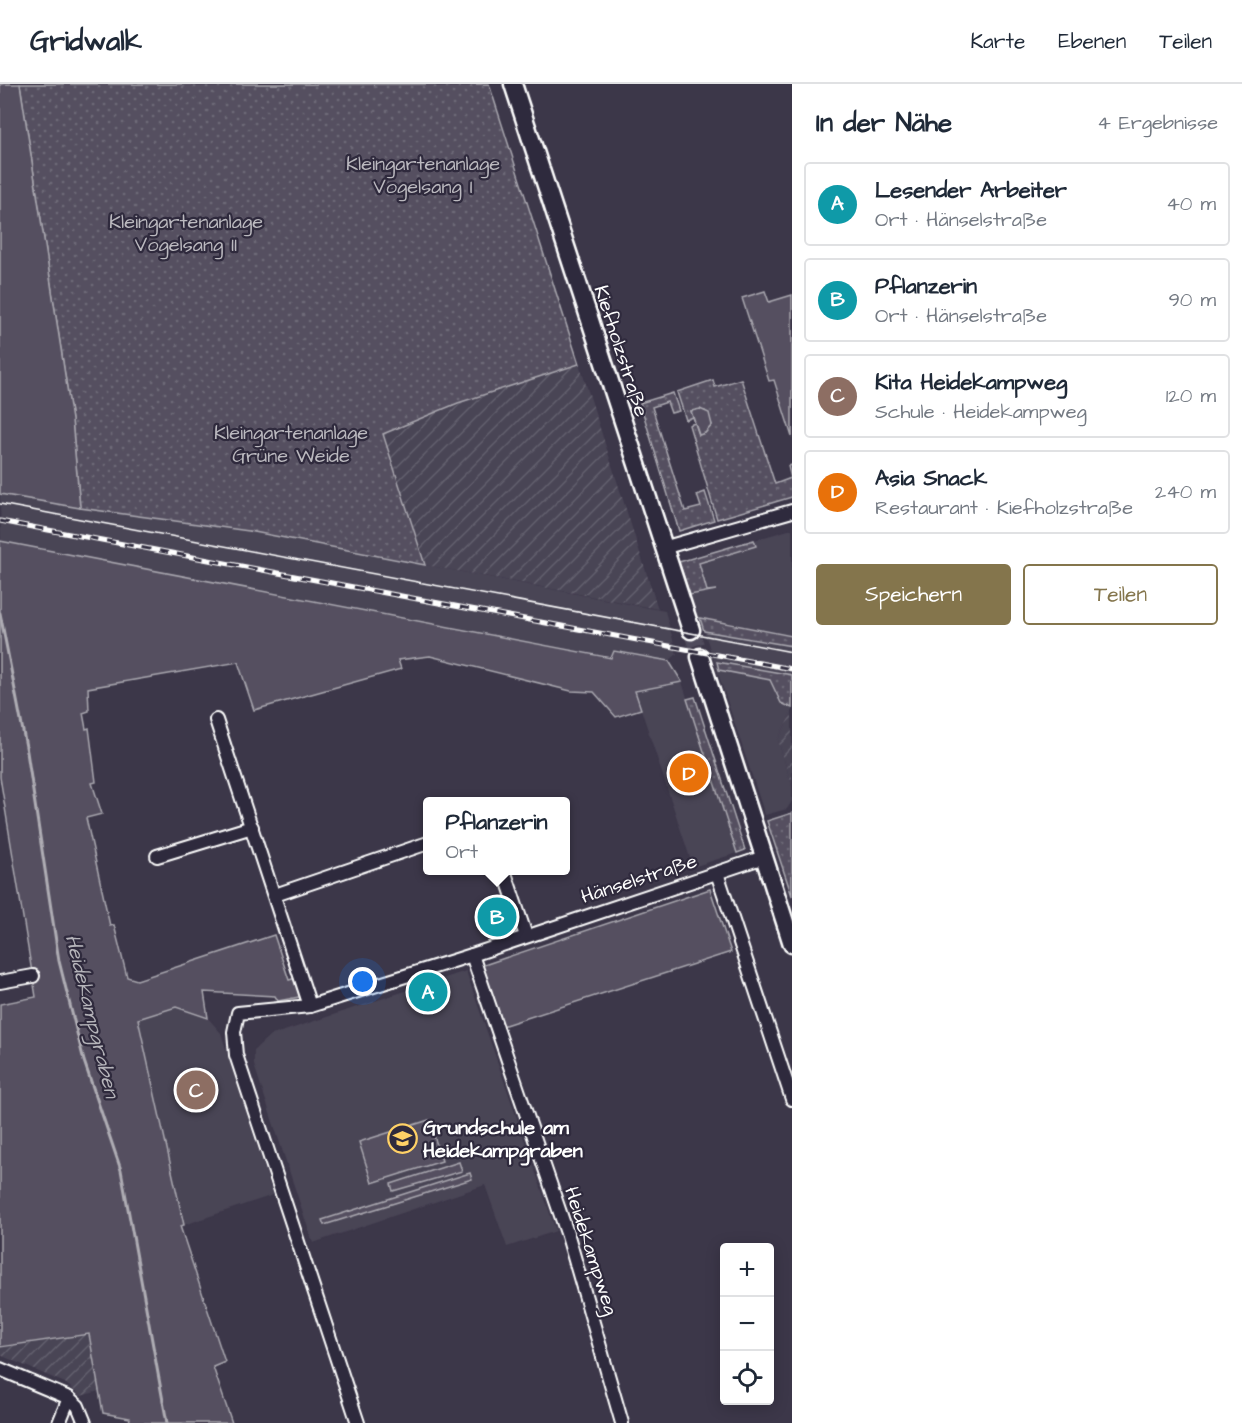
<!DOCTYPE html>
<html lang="de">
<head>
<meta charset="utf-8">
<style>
  :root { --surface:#fff; --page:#f6f6f7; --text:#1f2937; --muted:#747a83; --line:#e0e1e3; --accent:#84754c }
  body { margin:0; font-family:"Architects Daughter",sans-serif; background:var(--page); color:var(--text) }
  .controls { position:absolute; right:18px; bottom:18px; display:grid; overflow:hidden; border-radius:6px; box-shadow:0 3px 15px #0003 }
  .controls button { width:54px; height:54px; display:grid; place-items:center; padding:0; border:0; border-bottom:2px solid var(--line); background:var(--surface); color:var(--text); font:30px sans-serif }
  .you { position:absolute; left:363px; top:898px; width:21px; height:21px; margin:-15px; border:4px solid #fff; border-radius:50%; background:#1a73e8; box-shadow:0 0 0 9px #1a73e833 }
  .badge { display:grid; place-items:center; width:39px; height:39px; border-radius:50%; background:var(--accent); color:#fff; font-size:20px; font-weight:700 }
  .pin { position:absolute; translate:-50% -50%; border:3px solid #fff; box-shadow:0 2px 6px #0006 }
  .popup { position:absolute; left:423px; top:713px; width:147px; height:78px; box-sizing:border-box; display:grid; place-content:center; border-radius:6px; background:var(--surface); filter:drop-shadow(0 2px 4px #0005); font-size:20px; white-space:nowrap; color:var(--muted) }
  .popup b { font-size:22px; color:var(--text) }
  .popup::after { content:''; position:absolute; left:50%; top:100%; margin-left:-12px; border:12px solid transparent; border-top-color:var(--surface) }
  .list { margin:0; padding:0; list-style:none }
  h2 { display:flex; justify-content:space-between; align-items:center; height:78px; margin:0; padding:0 24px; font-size:26px }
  h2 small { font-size:20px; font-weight:400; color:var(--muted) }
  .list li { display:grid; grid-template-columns:39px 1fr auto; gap:18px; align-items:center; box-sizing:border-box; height:84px; margin:0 12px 12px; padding:0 12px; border:2px solid var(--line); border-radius:6px }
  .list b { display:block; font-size:22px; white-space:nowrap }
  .list p { margin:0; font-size:20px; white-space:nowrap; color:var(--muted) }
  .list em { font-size:20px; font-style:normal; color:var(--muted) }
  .actions { display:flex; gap:12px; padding:18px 24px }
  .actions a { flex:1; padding:14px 0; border:2px solid var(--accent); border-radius:6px; text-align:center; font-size:21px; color:var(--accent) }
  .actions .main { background:var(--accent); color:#fff }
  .icon { flex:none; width:33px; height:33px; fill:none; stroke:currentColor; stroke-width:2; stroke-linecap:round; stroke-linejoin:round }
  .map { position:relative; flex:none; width:792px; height:1339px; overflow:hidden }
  header { display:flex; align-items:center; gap:36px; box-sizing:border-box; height:84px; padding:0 30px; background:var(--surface); border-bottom:2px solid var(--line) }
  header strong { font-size:28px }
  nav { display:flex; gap:33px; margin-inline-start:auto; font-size:21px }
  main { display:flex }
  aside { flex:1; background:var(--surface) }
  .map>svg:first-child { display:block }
  .built { fill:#494455 }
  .industrial { fill:url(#industrial-furrows) }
  .grass { fill:url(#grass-dots); stroke:#aaa8b0; stroke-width:1.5 }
  .park { fill:#555060; stroke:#aaa8b0; stroke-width:1.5 }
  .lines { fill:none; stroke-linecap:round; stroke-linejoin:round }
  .stream { stroke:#afadb4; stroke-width:3 }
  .secondary-tunnel { stroke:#504b5b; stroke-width:16; stroke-dasharray:16 8; stroke-linecap:butt }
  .street-casing { stroke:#fff; stroke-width:16 }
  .secondary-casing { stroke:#fff; stroke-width:21 }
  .street { stroke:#2f2a3d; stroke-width:12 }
  .secondary { stroke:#2f2a3d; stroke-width:16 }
  .tram { stroke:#fff; stroke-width:1.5 }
  .rail-casing { stroke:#fff; stroke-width:5 }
  .rail { stroke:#2f2a3d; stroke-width:3; stroke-dasharray:9; stroke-linecap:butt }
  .labels { text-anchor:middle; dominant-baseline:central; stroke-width:4.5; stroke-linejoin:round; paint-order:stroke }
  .park-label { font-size:20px; fill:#bbb9bf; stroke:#2f2a3d }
  .street-label { font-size:20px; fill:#fff; stroke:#2f2a3d }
  .poi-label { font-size:20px; font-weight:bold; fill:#fff; stroke:#2f2a3d; text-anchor:start }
  .water-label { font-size:21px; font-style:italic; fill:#b5b4ba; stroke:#2f2a3d }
</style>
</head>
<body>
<header>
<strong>Gridwalk</strong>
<nav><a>Karte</a><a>Ebenen</a><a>Teilen</a></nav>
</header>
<main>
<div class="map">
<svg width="792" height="1339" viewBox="0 0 792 1339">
  <defs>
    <pattern id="industrial-furrows" width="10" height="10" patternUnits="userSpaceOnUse" patternTransform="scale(1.5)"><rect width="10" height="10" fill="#494455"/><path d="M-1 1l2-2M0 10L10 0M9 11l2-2" fill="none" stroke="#64606e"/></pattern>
    <pattern id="grass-dots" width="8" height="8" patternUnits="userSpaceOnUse" patternTransform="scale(1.5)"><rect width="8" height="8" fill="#555060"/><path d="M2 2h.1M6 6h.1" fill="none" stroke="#6e6a78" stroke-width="1.8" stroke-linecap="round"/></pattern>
  </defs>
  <rect width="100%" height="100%" fill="#3c3749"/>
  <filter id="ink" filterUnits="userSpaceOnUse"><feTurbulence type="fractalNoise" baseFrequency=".0167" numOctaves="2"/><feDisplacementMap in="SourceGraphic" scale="12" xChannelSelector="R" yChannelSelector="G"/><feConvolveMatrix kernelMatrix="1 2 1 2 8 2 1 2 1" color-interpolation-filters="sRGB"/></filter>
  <g filter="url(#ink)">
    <g class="built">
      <polygon points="0,410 249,447 665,527 677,570 669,577 614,567 612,574 1,459"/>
      <polygon points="792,445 792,552 697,533 679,478"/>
      <polygon points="704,547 792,562 792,600 781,619 792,624 792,628 778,656 792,702 792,717 787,725 765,731"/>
      <polygon points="682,598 737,769 693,783 635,607"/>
      <polygon points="466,887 556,1147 507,1163 485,1101 313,1159 254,981 254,966 269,952"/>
      <polygon points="176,923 208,934 221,949 273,1111 184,1141 138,935"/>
    </g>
    <g class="industrial">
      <polygon points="579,280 584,294 658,525 425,481 421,468 383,350 458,319"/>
      <polygon points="792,628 792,702 778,656"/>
      <polygon points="89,1250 99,1307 81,1312 65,1299 0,1271 0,1263"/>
    </g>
    <g class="grass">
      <polygon points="20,0 489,0 579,280 458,319 383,350 425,481 249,447 80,424 72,336"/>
      <polygon points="741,295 775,400 791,394 788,382 792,381 792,413 717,435 689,341 695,339 699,350 705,349 712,341 705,327 691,327 693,333 686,336 677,308 713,296 715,303"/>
      <polygon points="673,309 679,327 671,329 667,318 652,323 685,427 701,423 697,411 705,408 714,436 679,447 640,319"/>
      <polygon points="754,456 756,462 699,479 707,507 716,506 690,511 679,478"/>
      <polygon points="700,534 792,552 792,562 704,547"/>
      <polygon points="717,578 792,591 792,624 781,619 770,596 719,586"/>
      <polygon points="695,613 745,766 737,769 687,615"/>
      <polygon points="792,729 792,812 767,737"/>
    </g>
    <g class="park">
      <polygon points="0,0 20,0 72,336 80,424 0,410"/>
      <polygon points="765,207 769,218 792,211 792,353 774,296 769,297 742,214"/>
      <polygon points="700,325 709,329 712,341 705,349 699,351 691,327"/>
      <polygon points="0,457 611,574 614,567 669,577 682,598 635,607 641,625 616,633 594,608 571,607 430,572 398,576 401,585 254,626 238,578 88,604 89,627 83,629 86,645 89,644 96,698 92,699 102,730 86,734 110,842 114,841 127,893 137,896 274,851 289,896 296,894 301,909 299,913 278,917 275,912 204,908 208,934 176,923 138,935 184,1141 180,1142 225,1278 213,1283 232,1339 129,1339 130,1334 103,1329 89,1250 0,1263 0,920 36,913 0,693"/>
      <polygon points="710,805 731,868 502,942 481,882"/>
      <polygon points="429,1036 442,1077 372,1099 359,1058"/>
      <polygon points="459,1078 462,1087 393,1107 391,1100"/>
      <polygon points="470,1089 472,1095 324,1141 322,1136"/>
    </g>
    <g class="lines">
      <polyline class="stream" points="0,529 27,668 59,877 84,977 121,1086 167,1339"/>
      <polyline class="secondary-tunnel" points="691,546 700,573"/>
      <defs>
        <g id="street">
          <polyline points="663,464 792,427"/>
          <polyline points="216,636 310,922"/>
          <polyline points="157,772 252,743"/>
          <polyline points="504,786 526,852"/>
          <polyline points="717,789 792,1015"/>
          <polyline points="275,811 428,759"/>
          <polyline points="472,871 568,1152 622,1339"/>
          <polyline points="0,898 33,892"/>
          <polyline points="0,1285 69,1314 78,1322 85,1339"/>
          <polyline points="59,1339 69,1314"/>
          <polyline points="358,1339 236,971 234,948 238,929 310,922 472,871 764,773"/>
        </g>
        <g id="secondary">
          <polyline points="513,0 691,546"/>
          <polyline points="700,573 792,860"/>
        </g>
      </defs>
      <use href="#street" class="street-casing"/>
      <use href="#secondary" class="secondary-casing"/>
      <use href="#street" class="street"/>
      <use href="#secondary" class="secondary"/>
      <polyline class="tram" points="0,420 792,568"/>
      <defs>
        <polyline id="rail" points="0,437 792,585"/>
      </defs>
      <use href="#rail" class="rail-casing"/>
      <use href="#rail" class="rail"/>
    </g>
  </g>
  <defs>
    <symbol id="school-ring" viewBox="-11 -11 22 22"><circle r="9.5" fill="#2f2a3d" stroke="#ffd166" stroke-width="1.5"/><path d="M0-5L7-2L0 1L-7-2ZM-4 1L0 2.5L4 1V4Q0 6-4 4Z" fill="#ffd166"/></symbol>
  </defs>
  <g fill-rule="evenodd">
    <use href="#school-ring" x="386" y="1038" width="33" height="33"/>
  </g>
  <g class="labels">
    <g class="park-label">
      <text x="423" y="80">Kleingartenanlage<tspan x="423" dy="23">Vogelsang I</tspan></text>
      <text x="186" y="138">Kleingartenanlage<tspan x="186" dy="23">Vogelsang II</tspan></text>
      <text x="291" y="349">Kleingartenanlage<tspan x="291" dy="23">Grüne Weide</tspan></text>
    </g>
    <g class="street-label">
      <text transform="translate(621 267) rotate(72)">Kiefholzstraße</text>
      <text transform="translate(639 795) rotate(-18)">Hänselstraße</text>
      <text transform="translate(591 1167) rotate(72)">Heidekampweg</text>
    </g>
    <g class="poi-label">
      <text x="423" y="1044">Grundschule am<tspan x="423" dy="23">Heidekampgraben</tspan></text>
    </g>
    <g class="water-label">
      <text transform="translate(92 932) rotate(76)">Heidekampgraben</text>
    </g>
  </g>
</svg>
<div class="controls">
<button>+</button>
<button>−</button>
<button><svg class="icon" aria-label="locate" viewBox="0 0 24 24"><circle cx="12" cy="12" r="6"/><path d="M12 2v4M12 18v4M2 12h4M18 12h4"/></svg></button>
</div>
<div class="you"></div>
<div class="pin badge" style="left:428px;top:908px;background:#0f9aa8">A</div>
<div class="pin badge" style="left:497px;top:833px;background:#0f9aa8">B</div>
<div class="popup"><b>Pflanzerin</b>Ort</div>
<div class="pin badge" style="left:196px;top:1006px;background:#8d6e63">C</div>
<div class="pin badge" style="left:689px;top:689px;background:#e8710a">D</div>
</div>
<aside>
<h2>In der Nähe<small>4 Ergebnisse</small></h2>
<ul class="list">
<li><span class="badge" style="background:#0f9aa8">A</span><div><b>Lesender Arbeiter</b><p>Ort · Hänselstraße</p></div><em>40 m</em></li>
<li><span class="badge" style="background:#0f9aa8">B</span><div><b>Pflanzerin</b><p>Ort · Hänselstraße</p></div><em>90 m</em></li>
<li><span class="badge" style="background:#8d6e63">C</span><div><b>Kita Heidekampweg</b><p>Schule · Heidekampweg</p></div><em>120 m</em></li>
<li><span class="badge" style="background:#e8710a">D</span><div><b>Asia Snack</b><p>Restaurant · Kiefholzstraße</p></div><em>240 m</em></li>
</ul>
<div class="actions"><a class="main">Speichern</a><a>Teilen</a></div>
</aside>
</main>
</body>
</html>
